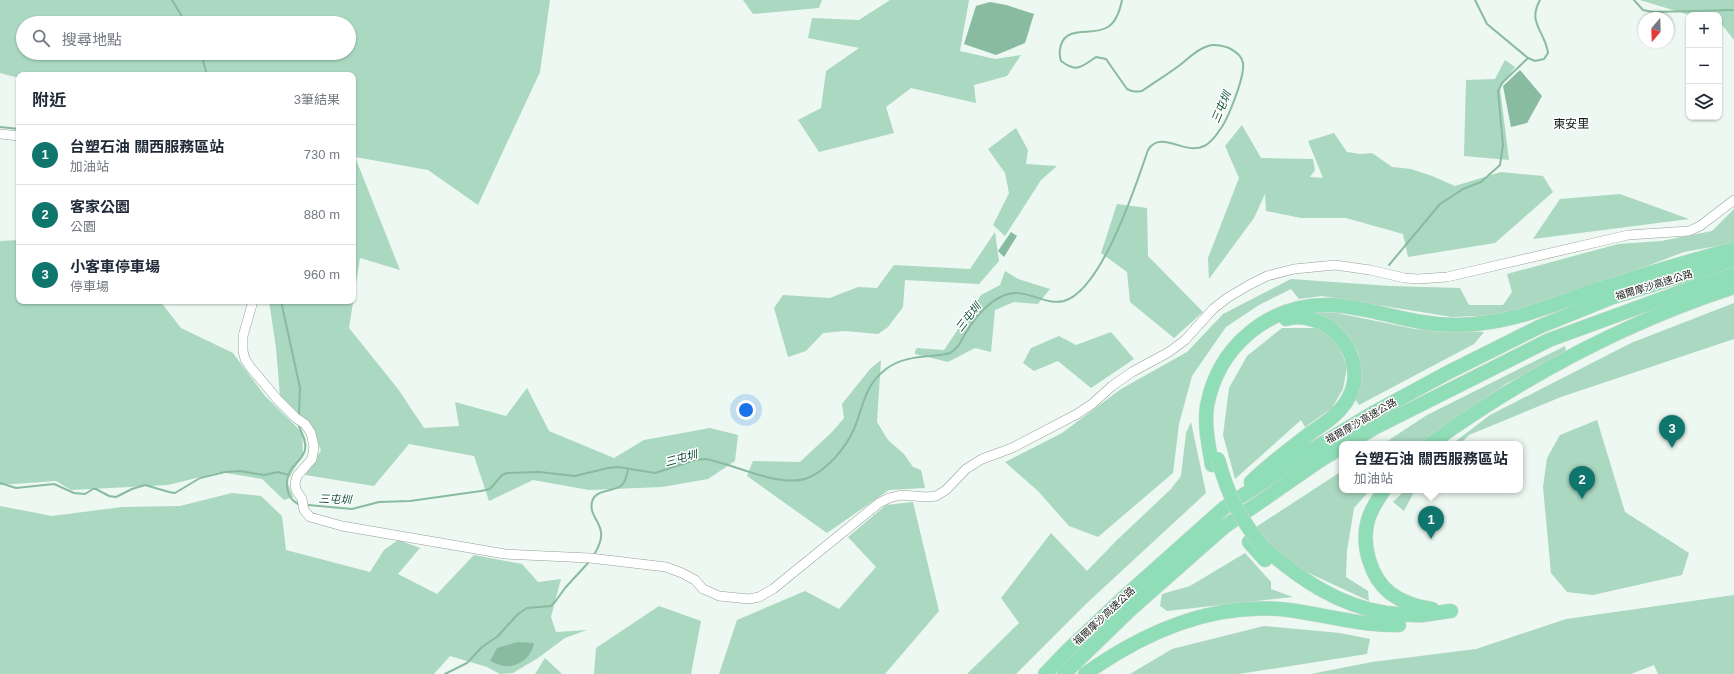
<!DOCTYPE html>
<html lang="zh-TW">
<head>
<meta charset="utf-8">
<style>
  :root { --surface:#fff; --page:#f2f2f3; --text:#1f2937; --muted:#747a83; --line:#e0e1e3; --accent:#0f766e }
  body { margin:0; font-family:Helvetica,"Noto Sans TC",sans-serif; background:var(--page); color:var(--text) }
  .controls { position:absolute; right:12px; top:12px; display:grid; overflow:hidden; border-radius:8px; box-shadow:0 1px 3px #0004 }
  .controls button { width:36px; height:36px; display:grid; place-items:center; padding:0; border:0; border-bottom:1px solid var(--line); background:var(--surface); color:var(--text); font:20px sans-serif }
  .compass { position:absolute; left:1638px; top:12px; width:36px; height:36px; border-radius:50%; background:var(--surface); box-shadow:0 1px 3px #0004; rotate:199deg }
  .you { position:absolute; left:746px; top:410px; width:14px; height:14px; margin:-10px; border:3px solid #fff; border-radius:50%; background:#1a73e8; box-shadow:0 0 0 6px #1a73e833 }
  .badge { display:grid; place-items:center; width:26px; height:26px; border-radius:50%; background:var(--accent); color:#fff; font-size:13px; font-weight:700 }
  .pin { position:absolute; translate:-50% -33px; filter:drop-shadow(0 1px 2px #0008) }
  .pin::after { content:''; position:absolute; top:21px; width:14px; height:12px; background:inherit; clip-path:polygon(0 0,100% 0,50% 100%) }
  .popup { position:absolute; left:1339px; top:441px; width:184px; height:52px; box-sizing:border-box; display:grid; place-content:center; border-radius:8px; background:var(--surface); filter:drop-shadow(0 1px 3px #0005); font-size:13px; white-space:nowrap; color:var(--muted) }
  .popup b { font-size:15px; color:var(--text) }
  .popup::after { content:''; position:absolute; left:50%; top:100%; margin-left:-8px; border:8px solid transparent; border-top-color:var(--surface) }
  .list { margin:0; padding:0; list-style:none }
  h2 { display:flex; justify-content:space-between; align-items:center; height:52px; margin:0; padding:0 16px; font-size:17px }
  h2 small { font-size:13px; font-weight:400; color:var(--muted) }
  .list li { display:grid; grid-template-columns:26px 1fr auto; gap:12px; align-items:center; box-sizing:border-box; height:60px; padding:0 16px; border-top:1px solid var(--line) }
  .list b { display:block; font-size:15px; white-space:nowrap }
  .list p { margin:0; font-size:13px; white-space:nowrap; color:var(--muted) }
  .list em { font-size:13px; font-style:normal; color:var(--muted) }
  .icon { flex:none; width:22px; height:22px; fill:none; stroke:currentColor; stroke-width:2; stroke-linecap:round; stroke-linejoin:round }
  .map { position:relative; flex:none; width:1734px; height:674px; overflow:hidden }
  .search { position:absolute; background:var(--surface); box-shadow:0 1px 3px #0004; left:16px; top:16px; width:340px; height:44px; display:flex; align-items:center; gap:10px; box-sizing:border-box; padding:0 14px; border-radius:22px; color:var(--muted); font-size:15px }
  .panel { position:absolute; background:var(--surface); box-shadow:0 1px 3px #0004; left:16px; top:72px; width:340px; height:232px; border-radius:8px }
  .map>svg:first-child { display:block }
  .green { fill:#abd8c0; fill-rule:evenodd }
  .water { fill:#88bba0 }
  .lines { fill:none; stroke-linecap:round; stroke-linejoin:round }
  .stream { stroke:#88bba0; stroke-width:2 }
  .minor-casing { stroke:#95a099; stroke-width:10 }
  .highway-casing { stroke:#d5d6d5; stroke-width:15 }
  .minor { stroke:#fff; stroke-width:9 }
  .highway { stroke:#90deb7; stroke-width:14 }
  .highway-bridge-casing { stroke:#d5d6d5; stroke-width:15; stroke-linecap:butt }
  .highway-bridge { stroke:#90deb7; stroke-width:14 }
  .labels { text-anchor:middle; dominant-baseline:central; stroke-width:3; stroke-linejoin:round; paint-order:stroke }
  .street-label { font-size:10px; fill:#161b18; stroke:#fff }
  .water-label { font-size:11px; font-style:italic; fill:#0c4d34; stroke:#fff }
  .quarter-label { font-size:12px; fill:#161b18; stroke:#fff }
</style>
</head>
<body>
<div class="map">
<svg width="1734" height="674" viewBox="0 0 1734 674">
  <rect width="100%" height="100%" fill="#ecf8f1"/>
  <g class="green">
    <path d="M 0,0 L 550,0 L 540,72 L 478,205 L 428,170 L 355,157 L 400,270 L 360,258 L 349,328 L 398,389 L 424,428 L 459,426 L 455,402 L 506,416 L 527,388 L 549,431 L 614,458 L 644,440 L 710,428 L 738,435 L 735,461 L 708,479 L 662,487 L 589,490 L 533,480 L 489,501 L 474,456 L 409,444 L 374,486 L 305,475 L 321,450 L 307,421 L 280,396 L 276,348 L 269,301 L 353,301 L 353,75 L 19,75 L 19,78 L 0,73 ZM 23,23 L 349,23 L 349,53 L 23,53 Z"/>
    <polygon points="743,0 822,0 819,8 753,14"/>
    <polygon points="890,0 969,0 960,51 995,59 1021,55 1007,76 974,85 976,103 911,88 886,107 894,133 819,152 798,120 821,108 826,71 859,48 808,38 812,18 859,20"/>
    <polygon points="1640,0 1734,0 1734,40 1723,26 1719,24 1719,15 1689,15"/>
    <polygon points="1505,60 1515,67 1500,88 1509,160 1464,156 1466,80 1495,79"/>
    <polygon points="1242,125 1261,158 1313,159 1315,170 1310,177 1323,178 1308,141 1334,133 1347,152 1361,154 1372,153 1392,167 1411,169 1432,176 1455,186 1501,172 1543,176 1553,192 1495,243 1408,257 1403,234 1346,218 1301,218 1266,211 1265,194 1254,218 1209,279 1208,258 1239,178 1225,146"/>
    <polygon points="1016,128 1028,150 1026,164 1057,166 1041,180 1005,236 993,225 1009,193 1005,173 988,149"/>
    <polygon points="1620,194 1689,219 1533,239 1560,199"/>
    <polygon points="1117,204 1147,208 1148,256 1203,312 1174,338 1130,302 1127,272 1101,253"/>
    <polygon points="1734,209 1734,243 1684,252 1589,288 1503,315 1452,317 1322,296 1299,299 1291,289 1259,305 1226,327 1192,376 1179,424 1173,473 1098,537 1069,526 1038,491 1005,462 1062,433 1121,389 1187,352 1223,314 1291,279 1390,286 1460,288 1469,305 1503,305 1512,292 1507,274 1618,244 1661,241 1712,231"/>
    <polygon points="995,232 999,261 979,284 905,280 903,307 888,327 878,334 845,331 823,333 806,351 788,357 774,308 783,295 830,298 858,287 877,288 894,265 970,269"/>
    <polygon points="19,240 19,301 160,301 181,328 233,353 265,396 302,432 303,454 287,481 293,497 284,500 262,479 220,472 168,485 71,490 56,481 0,485 0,241"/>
    <polygon points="1005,271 1018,279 1050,289 1038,304 1014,302 995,310 991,352 975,348 948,362 915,354 915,351 917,348 944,350 981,295 1000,285"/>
    <polygon points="1734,303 1734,339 1561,397 1469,435 1460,444 1452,444 1490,415 1631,343"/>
    <polygon points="1311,311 1337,313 1415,329 1484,332 1474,344 1359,405 1355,399 1359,354 1349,338"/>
    <polygon points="1282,328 1316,328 1337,340 1347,367 1343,389 1332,408 1305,427 1301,420 1235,479 1223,435 1229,388 1247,356"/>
    <polygon points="1111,332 1134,359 1091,388 1058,361 1034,371 1023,363 1031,348 1059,336 1076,345"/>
    <polygon points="1565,346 1566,352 1506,384 1419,444 1383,444 1427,415"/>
    <polygon points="881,360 877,422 888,440 904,454 913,467 921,470 925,488 889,490 827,533 747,476 753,461 800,462 833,431 844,418 842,404 870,369"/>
    <polygon points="1597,420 1625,512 1689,553 1682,575 1593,595 1567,592 1551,573 1543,487 1547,458 1560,435"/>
    <polygon points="1191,422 1206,493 1087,603 1016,674 967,674 1019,623 1001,598 1051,533 1087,571 1116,541 1171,489 1181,476 1186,433"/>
    <polygon points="1342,471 1342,490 1370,490 1354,508 1347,551 1346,577 1368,591 1369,601 1285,562 1256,527"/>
    <polygon points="1405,490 1415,490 1404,511 1393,502"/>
    <polygon points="232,493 261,496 282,516 286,550 370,572 384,550 398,540 420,548 398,574 437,594 474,555 522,564 538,582 561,579 551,617 556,632 587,630 565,638 538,658 513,673 500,674 487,667 450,656 434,674 0,674 0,506 52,516 122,507 180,506"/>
    <polygon points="913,502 939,611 885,674 719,674 737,620 805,591 839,609 876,567 848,537 886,505"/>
    <polygon points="1245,553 1271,582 1271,589 1293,597 1167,611 1160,606 1162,594 1190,586"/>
    <polygon points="1734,595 1734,674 1658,674 1654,665 1631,674 1311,674 1372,662 1476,649 1566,619"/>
    <polygon points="659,606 701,621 691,674 594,674 596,648"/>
    <polygon points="1264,626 1340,633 1370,639 1367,654 1239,674 1130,674 1172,649"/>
    <polygon points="545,658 562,674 535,674"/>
  </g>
  <g class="water">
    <polygon points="990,2 1006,5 1034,14 1025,43 996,55 964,44 976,6"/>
    <polygon points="1520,70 1542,96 1527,123 1511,127 1503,86"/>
    <polygon points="1011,232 1017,236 1004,257 998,251"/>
    <path d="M 518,642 L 534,643 C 532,657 518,668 503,666 C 499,665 495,663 490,661 L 497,648 Z"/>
  </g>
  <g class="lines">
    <g class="stream">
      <polyline points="172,0 186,23"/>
      <path d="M 1475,0 L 1487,24 L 1528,58 L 1535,61 L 1544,59 L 1548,53 C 1545,31 1527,23 1540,0"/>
      <polyline points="1634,0 1643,10 1653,12 1734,10"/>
      <polyline points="201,53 207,75"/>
      <polyline points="0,127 19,129"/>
      <polyline points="1389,265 1440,204 1463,189 1481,182 1500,165 1503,145 1498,91 1502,83 1528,58"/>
      <polyline points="281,301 300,388 299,414"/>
      <polyline points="0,483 16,488 54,484 74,493 85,494 93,489 96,489 109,496 116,497 132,489 145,485 169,492 175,493 200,478 225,472 240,471 264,475 278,472 289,475"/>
      <path d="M 298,504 C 285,497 284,480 292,468 C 297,462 303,458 305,450 C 307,442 302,434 299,426"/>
      <path d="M 308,505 L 352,509 L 379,502 L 410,501 L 481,491 L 490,489 L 502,475 L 507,473 L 539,472 L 575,476 L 608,468 L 618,467 L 655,473 L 695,460 L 706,459 C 734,464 783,490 810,477 C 829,468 846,447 854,429 C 864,405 864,386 886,369 C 899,359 916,357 931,356 C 937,355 944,355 950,353 C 958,349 961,341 965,334 C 975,317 987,302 1005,295 C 1025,287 1044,306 1064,301 C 1102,290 1136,185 1148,150 C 1161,129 1185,156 1204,146 C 1209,144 1216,136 1219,131 C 1228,120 1245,76 1243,63 C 1242,55 1235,51 1229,48 C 1223,46 1214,44 1208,46 C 1197,49 1189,58 1180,65 C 1168,74 1155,82 1142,91 C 1136,92 1133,92 1127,89 L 1106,59 L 1096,57 C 1081,67 1077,73 1061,61 C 1058,52 1060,38 1071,34 C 1083,30 1096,34 1108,27 C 1117,21 1120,10 1122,0"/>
      <path d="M 595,553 C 612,524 588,521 592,502 C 595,489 612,492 621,486 C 626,482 627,474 628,469"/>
      <polyline points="445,674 467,663 482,647 498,636 518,614 527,608 551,606 555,602 565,588 588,563"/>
    </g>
    <defs>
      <g id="minor">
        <polyline points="0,134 19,136"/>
        <polyline points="253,301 243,336 243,351 245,359 251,368 277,399 296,418 305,424 311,433 314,446 313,453 312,459 297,476 295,484 296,490 302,499 304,510 310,517 342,526 505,554 590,558 666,567 682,573 695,580 703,589 719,596 749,599 759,597 773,589 879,503 889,498 901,495 927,497 936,496 946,490 966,469 982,459 1012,448 1077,414 1092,404 1112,386 1132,372 1169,352 1185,340 1213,309 1227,298 1249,285 1267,276 1294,269 1335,265 1370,270 1405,278 1418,279 1447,277 1628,235 1689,231 1700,226 1734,200"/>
      </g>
      <g id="highway">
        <polyline points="1347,444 1376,427 1549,340 1694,287 1734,275"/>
        <path d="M 1430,444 C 1522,378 1626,322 1734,287"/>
        <path d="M 1212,465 C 1209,447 1204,425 1207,406 C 1218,347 1268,304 1329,305 C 1361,306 1391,317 1422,322 C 1444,326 1468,326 1490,322 C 1525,317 1557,303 1590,292 C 1638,276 1686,262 1734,249"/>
        <path d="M 1251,482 C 1269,464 1289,450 1309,434 C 1322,425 1337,416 1346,402 C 1361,380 1355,352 1337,334 C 1325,321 1303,314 1286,319"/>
        <path d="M 1384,490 C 1378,499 1371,509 1368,520 C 1361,544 1370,577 1390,593 C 1402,602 1417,607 1432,609"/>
        <polyline points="1249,542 1265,560"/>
        <path d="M 1263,547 C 1300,579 1337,605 1386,613 C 1398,614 1411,616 1423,615 C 1432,614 1441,612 1451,611"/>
        <polyline points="1045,674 1067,651 1122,599 1224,508 1305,454 1373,413 1449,372 1541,326 1613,297 1734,260"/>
        <polyline points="1064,674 1131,609 1224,527 1319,461 1342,447"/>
        <path d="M 1085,674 C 1144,632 1215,601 1289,610 C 1326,615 1362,626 1399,625"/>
      </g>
    </defs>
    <use href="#minor" class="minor-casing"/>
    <use href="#highway" class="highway-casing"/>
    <use href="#minor" class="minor"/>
    <use href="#highway" class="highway"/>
    <defs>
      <path id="highway-bridge" d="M 1218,459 C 1228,495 1239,518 1263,547"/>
    </defs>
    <use href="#highway-bridge" class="highway-bridge-casing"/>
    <use href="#highway-bridge" class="highway-bridge"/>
  </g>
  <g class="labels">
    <g class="street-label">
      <text transform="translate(1654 285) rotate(-17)">福爾摩沙高速公路</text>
      <text transform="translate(1361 421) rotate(-30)">福爾摩沙高速公路</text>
      <text transform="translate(1104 616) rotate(-43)">福爾摩沙高速公路</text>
    </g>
    <g class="water-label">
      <text transform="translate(1221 107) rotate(-67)">三屯圳</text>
      <text transform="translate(968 317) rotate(-52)">三屯圳</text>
      <text transform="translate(681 458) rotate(-15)">三屯圳</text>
      <text transform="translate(335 499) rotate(2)">三屯圳</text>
    </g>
    <g class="quarter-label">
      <text x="1571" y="124">東安里</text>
    </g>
  </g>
</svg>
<div class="controls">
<button>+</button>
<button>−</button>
<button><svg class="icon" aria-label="layers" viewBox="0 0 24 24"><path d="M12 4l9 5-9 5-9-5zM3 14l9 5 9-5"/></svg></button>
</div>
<svg class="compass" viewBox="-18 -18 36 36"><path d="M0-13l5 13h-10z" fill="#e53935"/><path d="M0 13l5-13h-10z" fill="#747a83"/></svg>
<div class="you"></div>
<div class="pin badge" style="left:1431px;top:539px">1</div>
<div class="popup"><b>台塑石油 關西服務區站</b>加油站</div>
<div class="pin badge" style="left:1582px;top:499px">2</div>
<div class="pin badge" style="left:1672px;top:448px">3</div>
<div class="search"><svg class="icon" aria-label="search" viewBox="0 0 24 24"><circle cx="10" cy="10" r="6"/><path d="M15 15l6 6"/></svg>搜尋地點</div>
<section class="panel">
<h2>附近<small>3筆結果</small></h2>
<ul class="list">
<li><span class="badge">1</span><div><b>台塑石油 關西服務區站</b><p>加油站</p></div><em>730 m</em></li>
<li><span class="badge">2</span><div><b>客家公園</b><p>公園</p></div><em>880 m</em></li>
<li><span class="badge">3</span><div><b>小客車停車場</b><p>停車場</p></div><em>960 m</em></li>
</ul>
</section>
</div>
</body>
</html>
